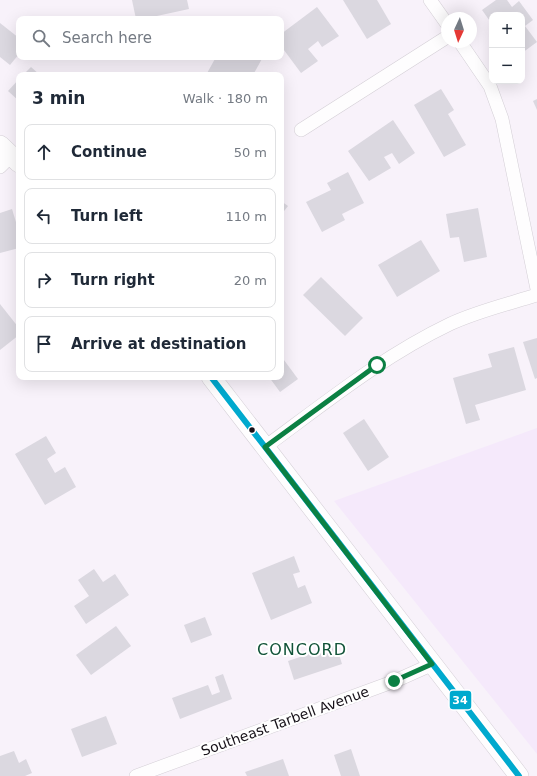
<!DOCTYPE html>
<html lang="en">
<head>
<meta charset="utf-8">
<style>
  :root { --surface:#fff; --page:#f6f6f7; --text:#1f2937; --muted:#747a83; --line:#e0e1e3 }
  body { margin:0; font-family:"DejaVu Sans",sans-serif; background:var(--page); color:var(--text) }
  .controls { position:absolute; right:12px; top:12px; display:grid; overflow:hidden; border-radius:8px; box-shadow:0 4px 16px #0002 }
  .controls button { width:36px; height:36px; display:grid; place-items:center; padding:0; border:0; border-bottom:1px solid var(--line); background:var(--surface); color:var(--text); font:20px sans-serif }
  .compass { position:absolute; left:441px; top:12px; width:36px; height:36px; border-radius:50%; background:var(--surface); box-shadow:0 4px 16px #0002; rotate:184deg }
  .stop { position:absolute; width:12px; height:12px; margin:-9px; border:3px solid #0b8043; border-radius:50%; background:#fff }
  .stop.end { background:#0b8043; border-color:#fff; box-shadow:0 1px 4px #0008 }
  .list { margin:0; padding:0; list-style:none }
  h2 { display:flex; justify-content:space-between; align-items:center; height:52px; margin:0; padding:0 16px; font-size:17px }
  h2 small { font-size:13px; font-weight:400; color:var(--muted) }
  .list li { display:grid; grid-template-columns:26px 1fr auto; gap:12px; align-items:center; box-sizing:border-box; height:56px; margin:0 8px 8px; padding:0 8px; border:1px solid var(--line); border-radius:8px }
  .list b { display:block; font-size:15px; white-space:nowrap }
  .list em { font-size:13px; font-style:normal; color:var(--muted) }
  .icon { flex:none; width:22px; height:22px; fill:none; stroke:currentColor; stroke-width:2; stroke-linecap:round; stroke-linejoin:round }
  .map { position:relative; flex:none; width:537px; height:776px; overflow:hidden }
  .search { position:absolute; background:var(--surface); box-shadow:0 4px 16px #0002; left:16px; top:16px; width:268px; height:44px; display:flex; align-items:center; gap:10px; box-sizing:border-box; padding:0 14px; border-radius:8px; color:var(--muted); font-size:15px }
  .panel { position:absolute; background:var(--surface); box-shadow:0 4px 16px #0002; left:16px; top:72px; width:268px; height:308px; border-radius:8px }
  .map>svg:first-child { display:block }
  .built { fill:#f5e9fb }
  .building { fill:#dbd8e0 }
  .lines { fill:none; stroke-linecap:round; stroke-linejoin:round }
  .street-casing { stroke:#d4cfd6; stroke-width:14 }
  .secondary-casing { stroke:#d4cfd6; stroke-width:20 }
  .street { stroke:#fefdfe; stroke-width:13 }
  .secondary { stroke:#fefdfe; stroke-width:19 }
  .bus-1-casing { stroke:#fff; stroke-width:9 }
  .bus-1 { stroke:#00a9ce; stroke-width:6 }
  .route { stroke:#0b8043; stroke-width:5 }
  .bus-dot { fill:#171219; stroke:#fff; stroke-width:1.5 }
  .labels { text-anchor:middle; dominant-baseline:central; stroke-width:4; stroke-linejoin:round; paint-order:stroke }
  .street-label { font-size:14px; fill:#171219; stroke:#fff }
  .quarter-label { font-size:16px; letter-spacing:1px; fill:#115338; stroke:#fff }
  .line-badge { stroke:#fff; stroke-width:1.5 }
  .badge-label { font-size:11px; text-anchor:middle; font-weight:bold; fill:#fff }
</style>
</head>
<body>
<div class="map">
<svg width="537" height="776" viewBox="0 0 537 776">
  <rect width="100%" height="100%" fill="#f8f2fa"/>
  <polygon class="built" points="537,428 537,754 334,501"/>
  <g class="building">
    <polygon points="132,0 187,0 189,9 143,19 136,19"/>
    <polygon points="343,0 377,0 391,24 367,39"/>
    <polygon points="496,0 507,0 512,7 519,1 533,20 525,26 537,42 522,53 522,15 492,15 492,24 482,10"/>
    <polygon points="317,7 339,36 322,47 318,41 308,49 318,61 301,73 281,46 281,34"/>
    <polygon points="0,23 19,38 19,54 10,65 0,57"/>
    <polygon points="216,57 228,58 263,57 253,75 206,75"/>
    <polygon points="31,67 40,75 23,75"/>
    <polygon points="19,79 19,101 8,91"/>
    <polygon points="441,89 454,110 448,114 466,145 444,157 414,105"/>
    <polygon points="537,99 537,110 533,101"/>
    <polygon points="393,120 415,153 399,164 392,153 384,157 391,168 369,181 348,151"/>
    <polygon points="348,172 364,203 342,214 345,220 322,232 306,202 331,190 327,183"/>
    <polygon points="281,201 288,206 281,215"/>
    <polygon points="478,208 487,257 464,262 459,237 450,238 446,214"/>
    <polygon points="12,209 19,232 19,248 0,253 0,213"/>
    <polygon points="421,240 440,271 397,297 378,265"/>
    <polygon points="321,277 363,318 345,336 303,295"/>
    <polygon points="0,304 19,328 19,335 0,350"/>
    <polygon points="537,338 537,378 535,379 523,342"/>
    <polygon points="514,347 526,390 475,405 480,420 466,424 453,378 492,367 488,354"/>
    <polygon points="281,356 298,379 280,392 269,377 281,377"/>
    <polygon points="364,419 389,457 368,471 343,433"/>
    <polygon points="46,436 56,453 47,459 55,473 65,467 76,487 45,505 15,454"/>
    <polygon points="294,556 300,572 293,574 298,588 305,585 312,603 271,620 252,573"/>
    <polygon points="94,569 103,582 115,574 129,595 86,624 74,606 89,596 78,580"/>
    <polygon points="205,617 212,635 191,643 184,625"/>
    <polygon points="116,626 131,646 91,675 76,655"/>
    <polygon points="336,645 342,664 294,680 288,661"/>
    <polygon points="223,674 232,699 180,719 172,698 208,685 212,695 220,692 215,677"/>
    <polygon points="106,716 117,744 82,757 71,729"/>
    <polygon points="351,749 360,776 341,776 334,755"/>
    <polygon points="14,751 19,763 26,759 32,773 25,776 0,776 0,756"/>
    <polygon points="283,759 289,776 247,776 245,772"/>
  </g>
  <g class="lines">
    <defs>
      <g id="street">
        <polyline points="430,0 447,24"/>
        <polyline points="460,42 490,86 502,119 537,289"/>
        <polyline points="301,130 447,37"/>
        <polyline points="0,167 11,156"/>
        <path d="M 265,447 C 325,403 383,356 450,324 C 478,311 508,304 537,295"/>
        <polyline points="136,776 395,681 433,664"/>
      </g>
      <g id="secondary">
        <polyline points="0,145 19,163"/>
        <polyline points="211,377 519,776"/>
      </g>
    </defs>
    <use href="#street" class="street-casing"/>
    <use href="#secondary" class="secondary-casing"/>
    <use href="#street" class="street"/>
    <use href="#secondary" class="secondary"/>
    <defs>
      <polyline id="bus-1" points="211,377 519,776"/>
    </defs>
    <use href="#bus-1" class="bus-1-casing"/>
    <use href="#bus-1" class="bus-1"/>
  </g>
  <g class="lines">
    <polyline class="route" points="377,365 265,447 432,664 394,681"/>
  </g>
  <circle class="bus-dot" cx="252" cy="430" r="3.5"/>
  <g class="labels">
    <g class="street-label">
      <text transform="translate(285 721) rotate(-20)">Southeast Tarbell Avenue</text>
    </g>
    <g class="quarter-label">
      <text x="302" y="649">CONCORD</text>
    </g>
  </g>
  <rect class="line-badge" x="449" y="690" width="23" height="20" rx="4" fill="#00a9ce"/>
  <g class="badge-label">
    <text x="460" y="704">34</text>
  </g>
</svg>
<div class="controls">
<button>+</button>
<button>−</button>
</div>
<svg class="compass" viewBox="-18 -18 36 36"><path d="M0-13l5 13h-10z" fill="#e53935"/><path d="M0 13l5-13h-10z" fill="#747a83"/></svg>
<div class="stop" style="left:377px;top:365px"></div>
<div class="stop end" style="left:394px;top:681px"></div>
<div class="search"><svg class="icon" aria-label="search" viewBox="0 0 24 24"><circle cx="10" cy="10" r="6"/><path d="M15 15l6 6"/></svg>Search here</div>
<section class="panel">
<h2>3 min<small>Walk · 180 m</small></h2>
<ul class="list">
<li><svg class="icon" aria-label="ahead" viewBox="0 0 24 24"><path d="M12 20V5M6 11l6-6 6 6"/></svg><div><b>Continue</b></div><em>50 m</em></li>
<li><svg class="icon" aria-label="left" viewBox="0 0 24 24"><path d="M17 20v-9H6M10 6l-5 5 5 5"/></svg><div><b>Turn left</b></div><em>110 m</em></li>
<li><svg class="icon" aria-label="right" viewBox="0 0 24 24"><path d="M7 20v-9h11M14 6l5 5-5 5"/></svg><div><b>Turn right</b></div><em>20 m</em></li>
<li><svg class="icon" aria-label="arrive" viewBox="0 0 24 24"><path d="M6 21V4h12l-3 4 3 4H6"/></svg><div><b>Arrive at destination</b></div></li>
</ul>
</section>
</div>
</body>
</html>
